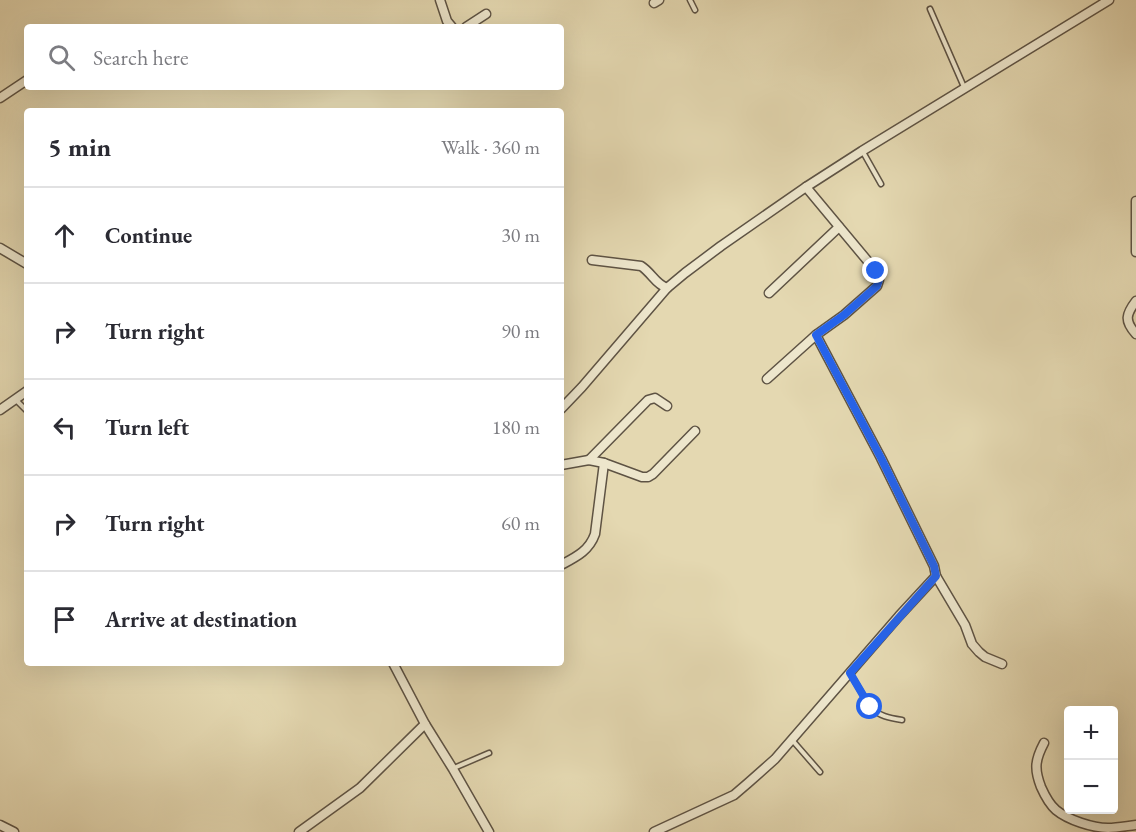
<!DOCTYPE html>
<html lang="en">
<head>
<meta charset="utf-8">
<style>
  :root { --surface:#fff; --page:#f7f7f7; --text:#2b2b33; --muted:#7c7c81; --line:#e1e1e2 }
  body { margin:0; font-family:"EB Garamond",serif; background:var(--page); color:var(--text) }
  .controls { position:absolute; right:18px; bottom:18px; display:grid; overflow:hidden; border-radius:6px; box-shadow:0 6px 24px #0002 }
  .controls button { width:54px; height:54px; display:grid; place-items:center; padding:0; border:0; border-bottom:2px solid var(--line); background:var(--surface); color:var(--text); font:30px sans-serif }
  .stop { position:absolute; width:18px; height:18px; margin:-14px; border:4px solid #2563eb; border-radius:50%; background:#fff }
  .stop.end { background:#2563eb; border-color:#fff; box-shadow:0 2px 6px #0008 }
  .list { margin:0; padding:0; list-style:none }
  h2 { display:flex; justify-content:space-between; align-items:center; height:78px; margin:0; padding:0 24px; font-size:26px }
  h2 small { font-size:20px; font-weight:400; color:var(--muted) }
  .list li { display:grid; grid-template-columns:39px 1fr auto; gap:18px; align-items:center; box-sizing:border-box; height:96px; padding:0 24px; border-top:2px solid var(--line) }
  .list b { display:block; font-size:22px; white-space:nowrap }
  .list em { font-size:20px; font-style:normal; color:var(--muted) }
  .icon { flex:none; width:33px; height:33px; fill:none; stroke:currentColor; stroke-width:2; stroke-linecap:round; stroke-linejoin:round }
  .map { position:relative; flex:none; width:1136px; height:832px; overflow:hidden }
  .search { position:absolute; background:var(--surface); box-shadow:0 6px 24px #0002; left:24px; top:24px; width:540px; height:66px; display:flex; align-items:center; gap:15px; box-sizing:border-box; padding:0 21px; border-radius:6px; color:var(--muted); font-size:22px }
  .panel { position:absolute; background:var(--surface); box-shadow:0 6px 24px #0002; left:24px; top:108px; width:540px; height:558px; border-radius:6px }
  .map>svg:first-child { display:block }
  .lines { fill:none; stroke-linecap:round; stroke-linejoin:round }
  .service-casing { stroke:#5e5344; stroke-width:7 }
  .minor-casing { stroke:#5e5344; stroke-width:11 }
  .service { stroke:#ede6cc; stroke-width:4 }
  .minor { stroke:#ede6cc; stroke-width:8 }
  .route { stroke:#2563eb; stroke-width:8 }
</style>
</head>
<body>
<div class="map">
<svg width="1136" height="832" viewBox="0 0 1136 832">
  <rect width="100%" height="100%" fill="#e4d8b1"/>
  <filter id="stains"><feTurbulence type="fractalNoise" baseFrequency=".00333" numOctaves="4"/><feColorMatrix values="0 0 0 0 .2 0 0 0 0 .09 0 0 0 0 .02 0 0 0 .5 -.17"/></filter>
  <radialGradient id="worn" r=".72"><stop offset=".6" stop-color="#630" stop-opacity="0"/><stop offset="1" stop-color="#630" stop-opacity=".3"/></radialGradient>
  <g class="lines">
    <defs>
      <g id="service">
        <polyline points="690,0 695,10"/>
        <polyline points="930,9 964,87"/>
        <polyline points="863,152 881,184"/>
        <polyline points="16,400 27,411"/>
        <path d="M 850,673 L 870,707 C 879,716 889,718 902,720"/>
        <polyline points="793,741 820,772"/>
        <polyline points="454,768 489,753"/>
      </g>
      <g id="minor">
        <polyline points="440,0 447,21 452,27"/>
        <polyline points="654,3 659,0"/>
        <polyline points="466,27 486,14"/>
        <polyline points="0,98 27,80"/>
        <polyline points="1136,201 1136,252"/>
        <polyline points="0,248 27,264"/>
        <path d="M 592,260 L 641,266 C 652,273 655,284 667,288"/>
        <polyline points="769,293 839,227"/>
        <path d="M 1136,301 C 1126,314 1124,321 1136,334"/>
        <polyline points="767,379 816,335"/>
        <polyline points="561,409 582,387 667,288 685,273 721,246 806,187 862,151 1109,0"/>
        <polyline points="0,410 27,391"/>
        <polyline points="589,460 648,400 655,398 667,406"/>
        <polyline points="561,465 589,460 604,463 642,477 648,477 653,474 695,431"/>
        <path d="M 561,565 C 576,557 589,551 595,534 L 604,463"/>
        <polyline points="936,576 965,625 972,644 979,652 985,657 1002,664"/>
        <polyline points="393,663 425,724 453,769 489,832"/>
        <path d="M 1044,743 C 1035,760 1034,769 1041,787 C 1045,796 1049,804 1056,810 C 1068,820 1093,828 1108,828 C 1117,828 1127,826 1136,825"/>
        <polyline points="0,825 14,832"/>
        <polyline points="299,832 360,788 425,724"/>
        <polyline points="654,832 734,795 748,783 775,759 899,616 936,576 934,566 881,458 816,335 844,315 877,286 879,280 876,271 806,187"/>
      </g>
    </defs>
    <use href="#service" class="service-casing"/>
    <use href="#minor" class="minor-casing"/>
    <use href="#service" class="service"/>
    <use href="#minor" class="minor"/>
  </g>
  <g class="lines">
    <polyline class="route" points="870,707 850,673 936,576 934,566 881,458 816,335 844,315 877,286 879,280 876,271"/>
  </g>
  <rect width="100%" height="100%" filter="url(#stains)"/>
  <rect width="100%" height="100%" fill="url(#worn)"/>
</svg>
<div class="controls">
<button>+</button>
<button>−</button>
</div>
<div class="stop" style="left:870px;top:707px"></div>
<div class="stop end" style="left:876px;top:271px"></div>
<div class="search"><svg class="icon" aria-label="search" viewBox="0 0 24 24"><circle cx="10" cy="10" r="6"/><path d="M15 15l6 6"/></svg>Search here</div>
<section class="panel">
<h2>5 min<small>Walk · 360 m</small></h2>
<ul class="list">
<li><svg class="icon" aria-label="ahead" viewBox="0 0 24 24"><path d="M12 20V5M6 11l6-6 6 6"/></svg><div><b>Continue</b></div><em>30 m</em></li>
<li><svg class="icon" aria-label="right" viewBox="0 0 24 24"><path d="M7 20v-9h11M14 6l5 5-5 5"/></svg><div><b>Turn right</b></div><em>90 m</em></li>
<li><svg class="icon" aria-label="left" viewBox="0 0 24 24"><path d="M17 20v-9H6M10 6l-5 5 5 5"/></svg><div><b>Turn left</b></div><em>180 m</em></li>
<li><svg class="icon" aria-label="right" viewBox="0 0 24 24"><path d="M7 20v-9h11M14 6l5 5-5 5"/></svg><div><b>Turn right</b></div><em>60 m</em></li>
<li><svg class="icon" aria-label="arrive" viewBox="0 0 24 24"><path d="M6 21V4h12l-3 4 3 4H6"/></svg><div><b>Arrive at destination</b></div></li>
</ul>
</section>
</div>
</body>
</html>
